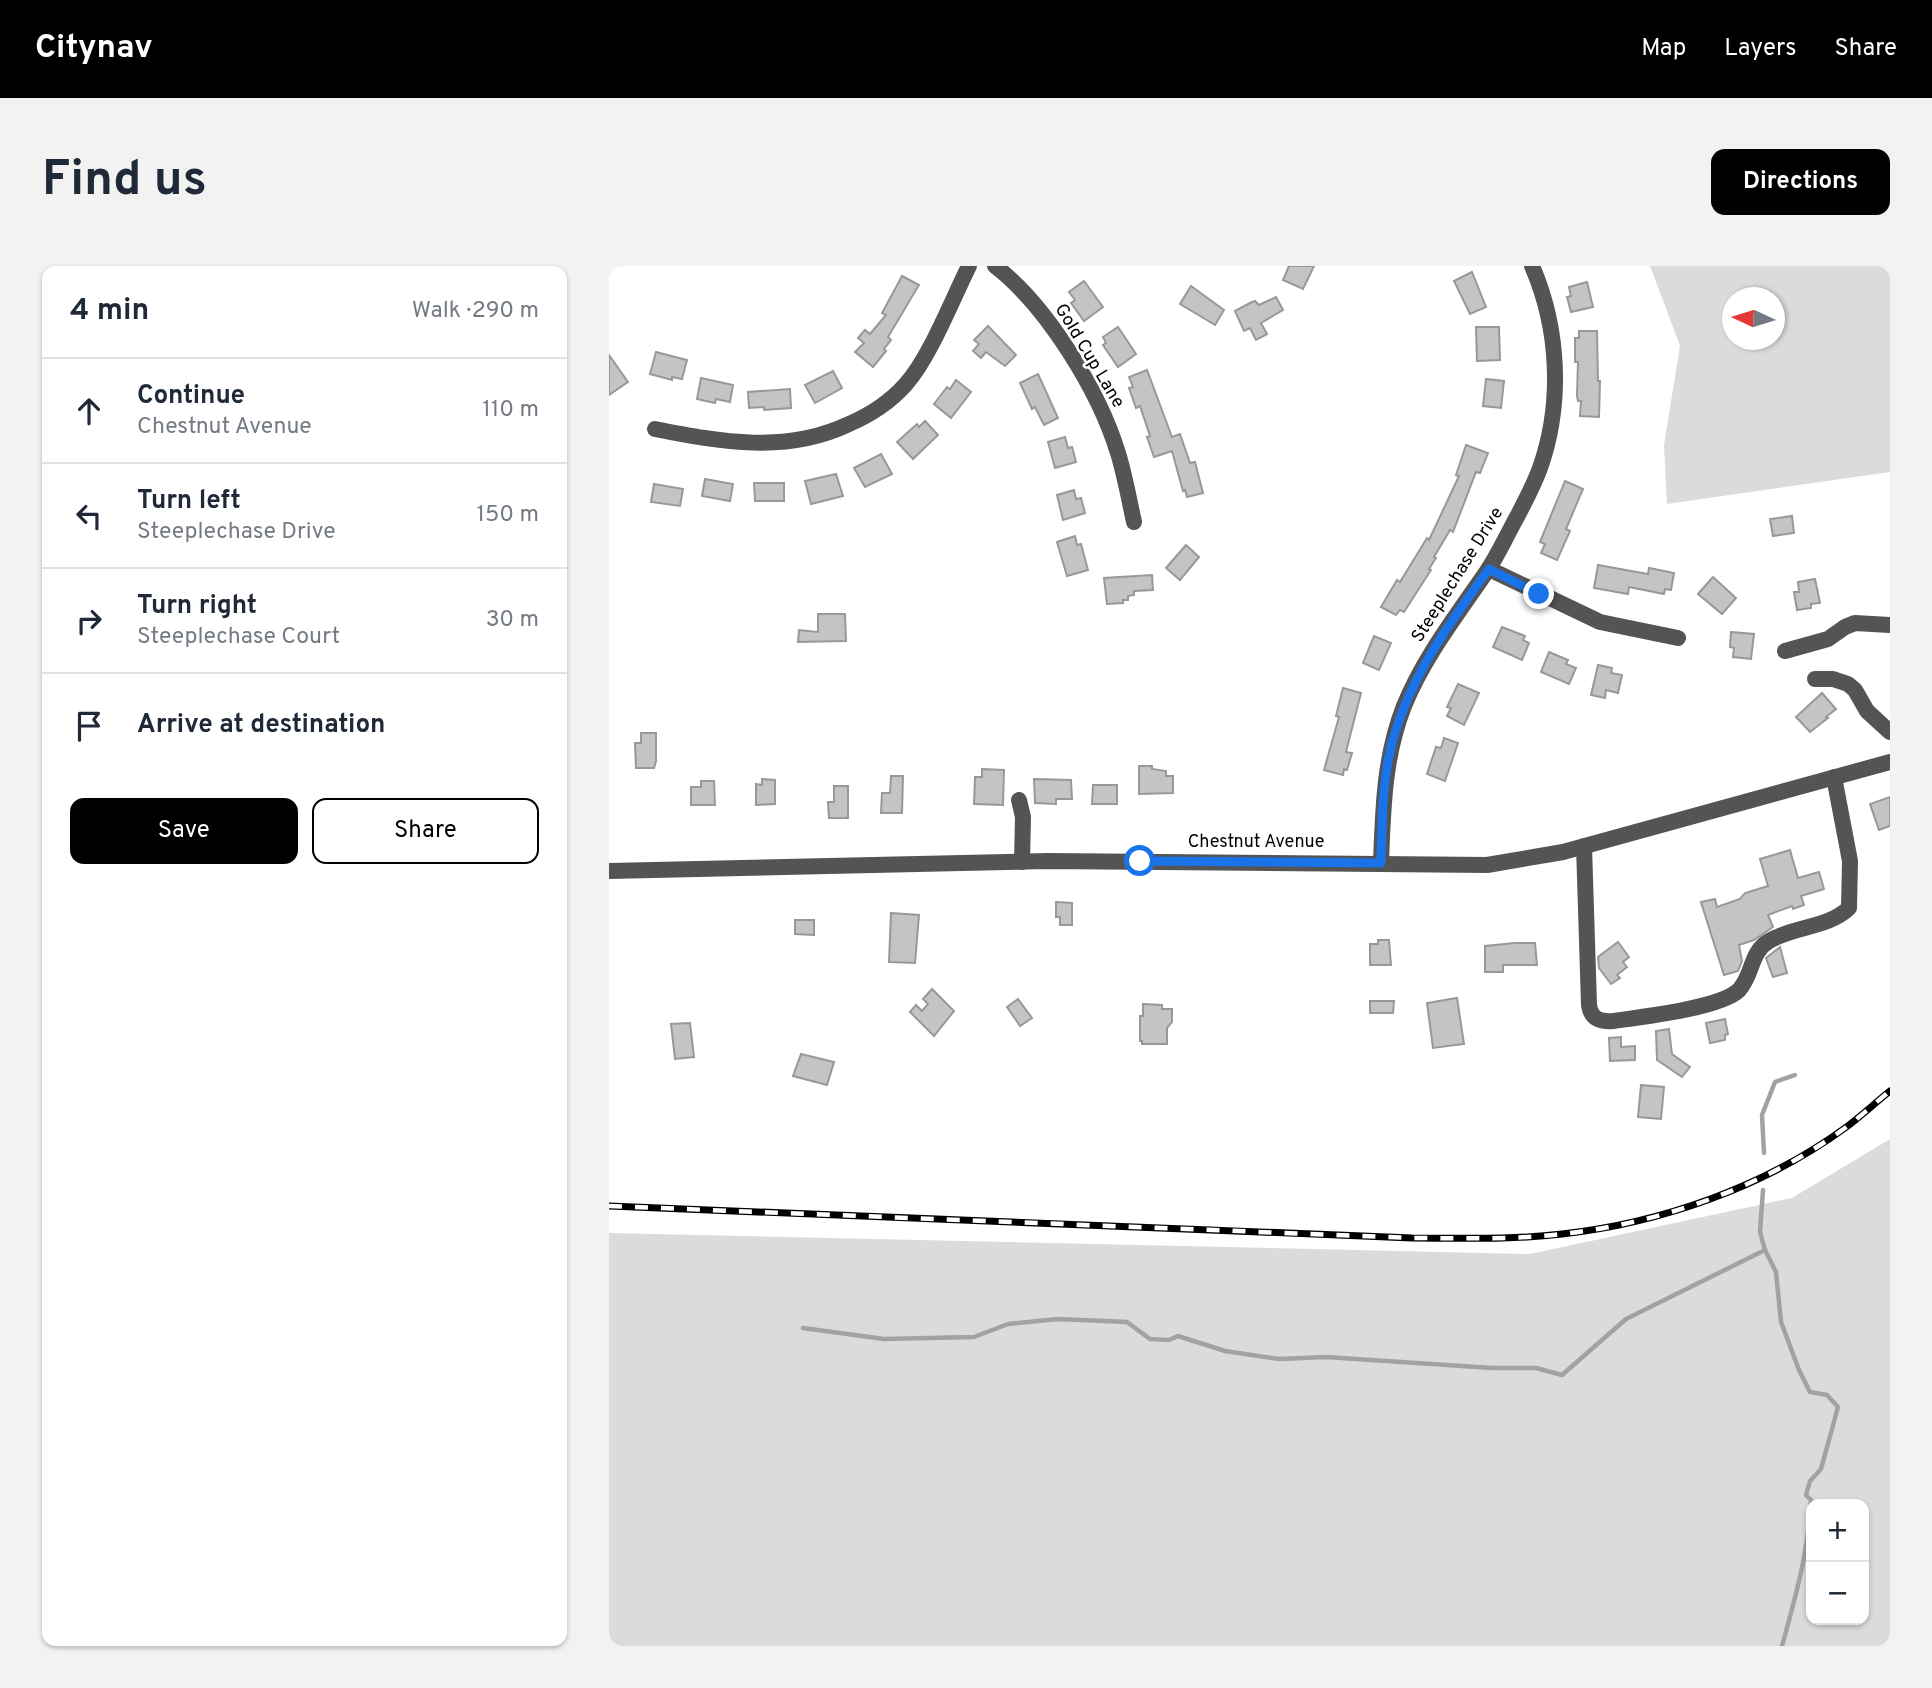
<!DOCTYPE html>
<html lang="en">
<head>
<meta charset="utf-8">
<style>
  :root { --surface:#fff; --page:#f2f2f3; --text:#1f2937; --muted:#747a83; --line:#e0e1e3; --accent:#000 }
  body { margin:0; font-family:Overpass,sans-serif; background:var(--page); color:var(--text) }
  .controls { position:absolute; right:21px; bottom:21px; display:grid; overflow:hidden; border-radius:14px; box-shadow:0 2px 5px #0004 }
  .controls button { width:63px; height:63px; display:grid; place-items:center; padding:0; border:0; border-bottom:2px solid var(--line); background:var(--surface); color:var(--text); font:35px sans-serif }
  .compass { position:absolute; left:1113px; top:21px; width:63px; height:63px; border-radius:50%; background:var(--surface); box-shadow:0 2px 5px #0004; rotate:274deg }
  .stop { position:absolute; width:21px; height:21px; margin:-16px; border:5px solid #1a73e8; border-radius:50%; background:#fff }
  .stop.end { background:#1a73e8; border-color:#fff; box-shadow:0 2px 7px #0008 }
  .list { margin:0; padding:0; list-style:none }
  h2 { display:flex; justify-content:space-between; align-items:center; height:91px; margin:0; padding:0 28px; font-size:30px }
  h2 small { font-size:23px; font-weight:400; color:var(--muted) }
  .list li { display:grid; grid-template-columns:46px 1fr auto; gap:21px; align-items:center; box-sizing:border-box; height:105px; padding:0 28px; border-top:2px solid var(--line) }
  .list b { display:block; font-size:26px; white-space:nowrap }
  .list p { margin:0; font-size:23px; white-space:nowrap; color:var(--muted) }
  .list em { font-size:23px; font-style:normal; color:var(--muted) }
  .actions { display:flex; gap:14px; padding:21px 28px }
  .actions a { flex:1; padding:16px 0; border:2px solid var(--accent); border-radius:14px; text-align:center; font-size:24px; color:var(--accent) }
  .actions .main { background:var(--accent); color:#fff }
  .icon { flex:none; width:38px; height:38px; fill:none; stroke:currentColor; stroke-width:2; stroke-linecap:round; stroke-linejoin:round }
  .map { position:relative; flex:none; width:1281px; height:1380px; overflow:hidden; border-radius:14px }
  header { display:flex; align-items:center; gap:42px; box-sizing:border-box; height:98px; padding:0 35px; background:var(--accent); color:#fff }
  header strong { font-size:33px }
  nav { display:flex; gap:38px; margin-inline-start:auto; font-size:24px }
  .intro { display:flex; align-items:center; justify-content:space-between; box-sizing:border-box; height:168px; padding:0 42px }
  h1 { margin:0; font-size:49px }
  .button { padding:18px 32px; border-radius:14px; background:var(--accent); color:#fff; font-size:24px; font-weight:700 }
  main { display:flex; gap:42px; padding:0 42px }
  aside { flex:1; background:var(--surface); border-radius:14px; box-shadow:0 2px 5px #0004 }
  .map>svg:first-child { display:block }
  .green { fill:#dbdbdb; fill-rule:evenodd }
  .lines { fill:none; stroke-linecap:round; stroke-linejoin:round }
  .stream { stroke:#a2a2a2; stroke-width:4.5 }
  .building { fill:#c4c4c4; stroke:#989898; stroke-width:2 }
  .minor { stroke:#545454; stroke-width:16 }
  .rail-casing { stroke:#000; stroke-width:7 }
  .rail { stroke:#fff; stroke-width:4.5; stroke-dasharray:13; stroke-linecap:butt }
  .route { stroke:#1a73e8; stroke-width:9 }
  .labels { text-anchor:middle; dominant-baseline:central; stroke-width:5; stroke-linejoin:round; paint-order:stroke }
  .street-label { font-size:18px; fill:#000; stroke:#fff }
</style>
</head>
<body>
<header>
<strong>Citynav</strong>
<nav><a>Map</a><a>Layers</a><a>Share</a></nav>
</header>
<div class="intro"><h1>Find us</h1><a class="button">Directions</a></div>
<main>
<aside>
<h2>4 min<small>Walk · 290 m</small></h2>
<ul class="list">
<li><svg class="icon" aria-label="ahead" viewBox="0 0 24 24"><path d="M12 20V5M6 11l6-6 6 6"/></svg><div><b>Continue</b><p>Chestnut Avenue</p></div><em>110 m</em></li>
<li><svg class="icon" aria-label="left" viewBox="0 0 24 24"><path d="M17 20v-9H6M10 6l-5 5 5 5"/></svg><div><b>Turn left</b><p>Steeplechase Drive</p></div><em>150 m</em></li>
<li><svg class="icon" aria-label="right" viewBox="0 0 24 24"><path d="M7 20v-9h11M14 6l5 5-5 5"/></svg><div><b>Turn right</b><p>Steeplechase Court</p></div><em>30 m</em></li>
<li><svg class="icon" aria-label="arrive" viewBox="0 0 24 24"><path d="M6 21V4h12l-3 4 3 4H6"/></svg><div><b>Arrive at destination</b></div></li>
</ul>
<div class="actions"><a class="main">Save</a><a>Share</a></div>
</aside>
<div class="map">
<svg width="1281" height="1380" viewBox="0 0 1281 1380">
  <rect width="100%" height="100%" fill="#fff"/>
  <g class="green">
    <path d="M 1041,0 L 1281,0 L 1281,206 L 1058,238 L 1055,179 L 1071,80 ZM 1124,32 L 1166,32 L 1166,74 L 1124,74 Z"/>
    <path d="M 1281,873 L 1281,1380 L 0,1380 L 0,967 L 921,988 L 1183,932 ZM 1202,1238 L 1255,1238 L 1255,1354 L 1202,1354 Z"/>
  </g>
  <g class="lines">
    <g class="stream">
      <polyline points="1155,887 1153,849 1166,816 1186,809"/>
      <path d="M 1154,924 L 1151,966 L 1156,984 L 1167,1006 L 1172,1056 L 1190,1104 L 1201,1126 L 1218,1129 L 1229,1141 L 1212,1203 L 1201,1215 L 1197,1229 L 1202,1234 C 1200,1283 1186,1333 1173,1380"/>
      <polyline points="194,1062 275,1073 365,1071 399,1058 448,1053 518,1056 541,1073 560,1074 569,1070 616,1085 670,1093 717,1091 883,1102 927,1102 953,1109 1017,1053 1156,984"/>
    </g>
  </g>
  <g class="building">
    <polygon points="680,0 705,0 694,23 674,14"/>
    <polygon points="863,6 877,41 861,48 845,15"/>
    <polygon points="293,10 310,19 279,71 282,74 275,83 277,85 264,101 246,86 255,77 249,72 256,64 261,68 277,49 273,47"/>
    <polygon points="475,15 494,41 475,55 462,37 466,34 460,26"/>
    <polygon points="978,16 984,41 962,46 958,31 962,30 960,21"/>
    <polygon points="582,20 615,44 606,59 571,38"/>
    <polygon points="667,31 674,44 652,57 658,68 647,74 641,62 635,65 626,45 641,37 646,35 650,39"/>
    <polygon points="379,60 407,89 396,100 377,86 372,92 364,85 370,78 365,74"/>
    <polygon points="509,61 527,88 509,101 494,79 497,77 494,71"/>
    <polygon points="867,61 890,61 891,94 868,95"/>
    <polygon points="970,65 988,65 989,115 991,115 990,151 971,150 972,135 969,135 968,130 969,96 966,96 966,72 970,72"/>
    <polygon points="47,86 78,94 73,113 63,111 63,114 41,108"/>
    <polygon points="0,89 19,116 0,129"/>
    <polygon points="538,104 563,171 571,168 581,197 586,196 594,227 578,231 576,224 574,225 563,185 545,191 538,171 541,170 531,140 527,142 520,122 524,121 520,111"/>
    <polygon points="224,105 233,122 206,137 196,119"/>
    <polygon points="429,108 449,152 435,159 426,141 423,143 411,117"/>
    <polygon points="92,112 124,119 121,136 107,133 106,137 88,133"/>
    <polygon points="877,113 895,115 892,142 874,140"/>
    <polygon points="347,114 362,126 342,152 325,138 338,121 341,123"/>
    <polygon points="181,123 182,142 155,144 155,141 140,142 139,126"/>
    <polygon points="316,155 329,169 304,193 288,176 308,158 310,161"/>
    <polygon points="456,171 459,182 463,181 467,196 446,202 439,176"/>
    <polygon points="857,179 879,187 871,207 867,206 844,266 841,264 825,291 827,292 820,303 822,304 795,346 791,344 787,349 772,341 788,314 791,316 818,272 820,274 850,210 847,209"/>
    <polygon points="272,188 283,208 256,221 245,202"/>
    <polygon points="227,208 234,230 202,238 196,215"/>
    <polygon points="96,213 124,218 121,235 93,230"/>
    <polygon points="956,215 974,223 957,263 961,265 948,294 932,287 936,278 931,276"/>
    <polygon points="145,217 175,217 175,235 146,235"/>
    <polygon points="45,218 74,223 71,240 42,236"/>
    <polygon points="465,224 467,233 472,232 476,247 454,254 448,229"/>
    <polygon points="1183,250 1185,267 1164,270 1161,253"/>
    <polygon points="466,270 468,279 472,278 479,304 458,310 448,276"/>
    <polygon points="577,279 590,291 571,314 557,302"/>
    <polygon points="989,299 1039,308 1040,302 1065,307 1062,324 1056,323 1055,328 1020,321 1019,328 985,322"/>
    <polygon points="543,309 544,324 525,325 525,329 519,330 519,334 514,334 514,337 498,338 495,312"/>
    <polygon points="1104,311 1127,332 1113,348 1089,328"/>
    <polygon points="1206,313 1211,337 1202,338 1202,342 1188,344 1185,326 1190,326 1189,316"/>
    <polygon points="209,348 236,348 237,375 189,376 190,364 209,366"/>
    <polygon points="893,361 916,370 914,374 920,377 913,394 884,381"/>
    <polygon points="1122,366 1145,368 1142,393 1124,391 1125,382 1121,381"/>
    <polygon points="765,370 782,377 770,404 754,397"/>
    <polygon points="940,386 959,394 957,398 967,402 960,418 932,406"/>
    <polygon points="989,399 1003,402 1002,407 1013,409 1009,427 997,424 996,432 982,429"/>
    <polygon points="849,418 870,427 855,459 838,450 842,442 838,441"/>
    <polygon points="734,422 752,427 737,486 743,487 738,504 735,503 734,509 715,504 730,451 727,450"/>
    <polygon points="1213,427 1227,443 1217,451 1219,452 1201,466 1187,451"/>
    <polygon points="32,467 47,467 47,495 45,502 27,502 26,477 32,477"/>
    <polygon points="835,472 849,477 836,515 818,508 827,481 832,482"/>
    <polygon points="530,500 543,500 543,503 557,505 557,510 564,510 564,527 530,528"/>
    <polygon points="373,503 395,504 394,539 365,538 366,511 373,511"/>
    <polygon points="282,510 294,510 293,547 272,547 273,527 281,527"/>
    <polygon points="153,513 166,514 166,538 147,539 147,518 153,519"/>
    <polygon points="425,513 462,514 463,533 447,533 447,538 426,537"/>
    <polygon points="92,515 105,515 106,539 82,539 82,521 92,521"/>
    <polygon points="484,519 508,519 508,538 483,538"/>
    <polygon points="225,520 239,520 239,552 220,552 219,536 225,536"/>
    <polygon points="1281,531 1281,560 1270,564 1261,538"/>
    <polygon points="1181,584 1189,612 1210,606 1215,623 1192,630 1195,639 1184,643 1183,640 1159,649 1164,661 1145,674 1130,679 1133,695 1129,705 1115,709 1092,636 1106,633 1108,641 1131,633 1136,627 1159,620 1151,593"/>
    <polygon points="447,636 463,637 463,659 451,659 451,651 447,651"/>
    <polygon points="282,647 310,649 306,697 280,696"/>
    <polygon points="186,654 205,654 205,669 186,668"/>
    <polygon points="769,674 780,674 782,699 761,699 761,678 769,678"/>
    <polygon points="1009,676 1020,691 1014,696 1018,701 1008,709 1011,712 1002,718 990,702 989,691"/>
    <polygon points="906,677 926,677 928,699 894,699 894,706 876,706 876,680"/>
    <polygon points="1171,681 1178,707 1164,711 1157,692"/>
    <polygon points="323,723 345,745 325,770 301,746 307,739 313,745 319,738 314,733"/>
    <polygon points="848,732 855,778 824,782 818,737"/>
    <polygon points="409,733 423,752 411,760 398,741"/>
    <polygon points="761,735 785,735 784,747 761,747"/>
    <polygon points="534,738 553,739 553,743 563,743 563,756 558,762 558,778 533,778 533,775 531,775 531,750 534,750"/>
    <polygon points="1116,753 1119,768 1116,769 1116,774 1101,777 1097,757"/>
    <polygon points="81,757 85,791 66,793 62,758"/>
    <polygon points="1060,763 1063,788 1081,801 1073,811 1048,794 1047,765"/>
    <polygon points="1012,771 1012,781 1026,780 1026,794 1001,795 1000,772"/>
    <polygon points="192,788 225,796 218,819 184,810"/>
    <polygon points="1032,819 1055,821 1052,853 1029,851"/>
  </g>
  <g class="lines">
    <g class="minor">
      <path d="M 386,0 C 438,40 490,125 509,187 C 516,210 520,233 525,256"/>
      <path d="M 46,163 C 112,176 177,188 240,158 C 261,149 282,135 297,118 C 321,91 343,34 360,0"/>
      <polyline points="880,303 991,356 1069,372"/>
      <polyline points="1176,385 1219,373 1236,361 1246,357 1281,359"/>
      <polyline points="1206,413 1224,413 1239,418 1246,424 1258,445 1281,466"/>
      <polyline points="410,534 414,551 413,596"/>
      <path d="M 975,580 L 980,739 C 982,753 991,756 1004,755 C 1032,751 1112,742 1130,724 C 1144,709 1141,686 1160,675 C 1185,660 1219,662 1240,642 L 1241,595 L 1225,511"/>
      <path d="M 772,597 C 774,543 775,491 795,440 C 815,391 848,349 878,305 C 887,292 894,277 901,264 C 912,243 923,224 931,202 C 954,137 950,62 923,0"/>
      <polyline points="0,605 439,595 878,599 954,586 1281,496"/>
    </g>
    <defs>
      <path id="rail" d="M 0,940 L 803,972 C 853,972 903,974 953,968 C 1052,957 1155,921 1236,862 C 1251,851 1266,837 1281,825"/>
    </defs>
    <use href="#rail" class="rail-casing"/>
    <use href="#rail" class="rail"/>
  </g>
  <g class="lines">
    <path class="route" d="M 531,595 L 772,597 C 773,561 773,525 780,490 C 795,419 838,360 880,303 L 930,328"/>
  </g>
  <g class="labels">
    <g class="street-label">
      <text transform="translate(480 90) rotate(59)">Gold Cup Lane</text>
      <text transform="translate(849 309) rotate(-58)">Steeplechase Drive</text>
      <text x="647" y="576">Chestnut Avenue</text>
    </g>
  </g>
</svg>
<div class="controls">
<button>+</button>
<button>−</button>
</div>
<svg class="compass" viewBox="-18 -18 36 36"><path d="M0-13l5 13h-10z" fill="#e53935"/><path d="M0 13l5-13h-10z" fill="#747a83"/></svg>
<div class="stop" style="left:531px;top:595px"></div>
<div class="stop end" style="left:930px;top:328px"></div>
</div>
</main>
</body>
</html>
